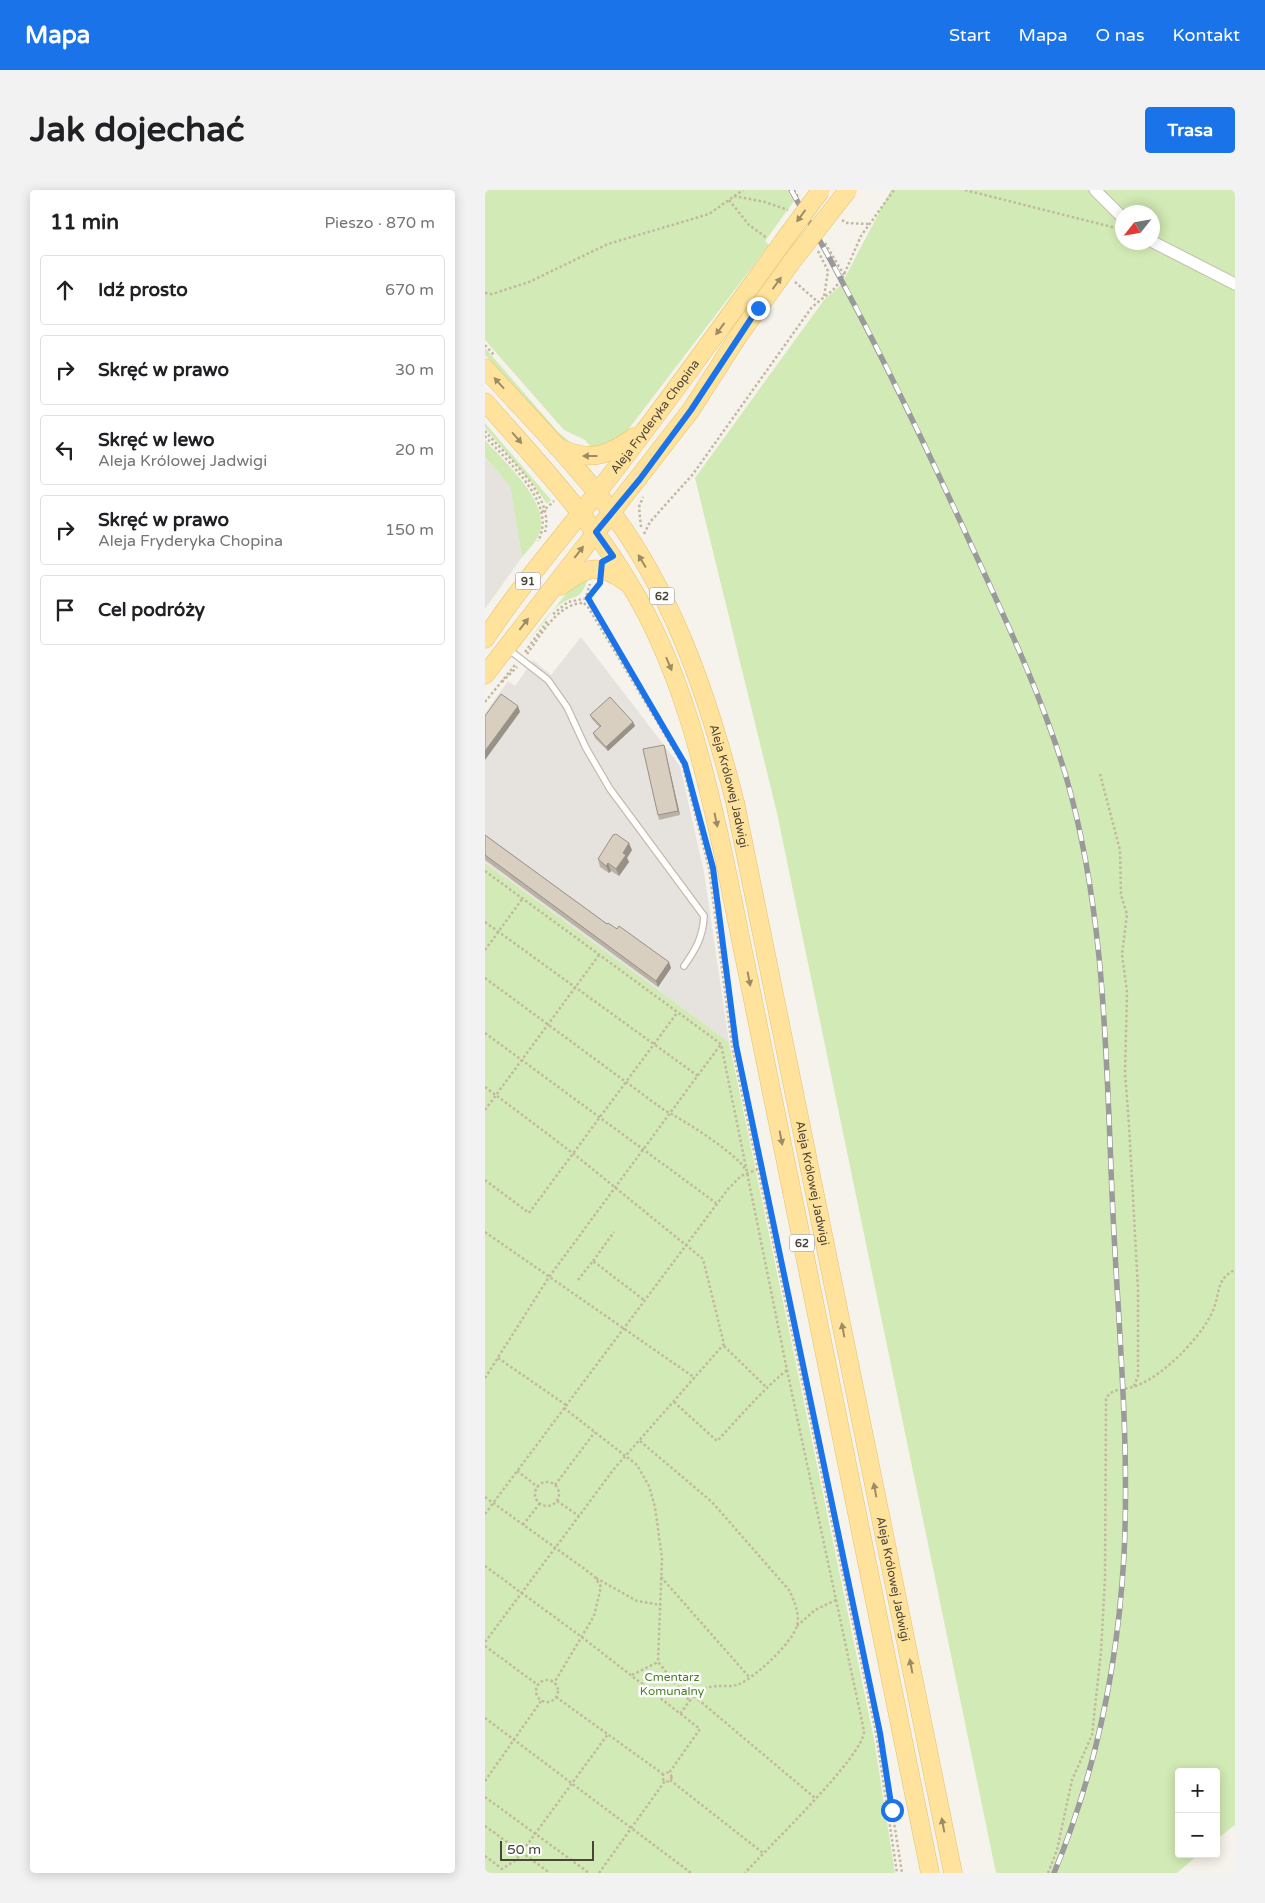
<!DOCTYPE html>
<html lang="pl">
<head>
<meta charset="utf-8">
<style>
  :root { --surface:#fff; --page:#f2f2f2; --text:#202124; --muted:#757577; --line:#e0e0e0; --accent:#1a73e8 }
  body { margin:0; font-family:"Varela Round",sans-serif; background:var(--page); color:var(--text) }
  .controls { position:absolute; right:15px; bottom:15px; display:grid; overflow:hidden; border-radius:5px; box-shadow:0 2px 12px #0003 }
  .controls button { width:45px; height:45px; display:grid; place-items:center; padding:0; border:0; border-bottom:1px solid var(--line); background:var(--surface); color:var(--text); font:25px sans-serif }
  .compass { position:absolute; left:630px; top:15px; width:45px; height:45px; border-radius:50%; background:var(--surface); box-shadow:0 2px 12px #0003; rotate:239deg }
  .scale { position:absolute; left:15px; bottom:12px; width:94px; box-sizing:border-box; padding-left:5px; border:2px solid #4b4439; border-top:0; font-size:14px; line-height:18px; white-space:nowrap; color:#4b4439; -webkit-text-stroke:4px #fff; paint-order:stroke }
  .stop { position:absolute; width:15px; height:15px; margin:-11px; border:4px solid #1a73e8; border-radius:50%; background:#fff }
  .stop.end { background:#1a73e8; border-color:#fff; box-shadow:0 1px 5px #0008 }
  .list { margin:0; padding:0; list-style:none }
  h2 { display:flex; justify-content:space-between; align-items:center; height:65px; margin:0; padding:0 20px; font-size:21px }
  h2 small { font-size:16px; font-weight:400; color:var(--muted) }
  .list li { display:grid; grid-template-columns:32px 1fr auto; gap:15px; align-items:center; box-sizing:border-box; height:70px; margin:0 10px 10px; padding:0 10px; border:1px solid var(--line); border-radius:5px }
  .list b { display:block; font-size:19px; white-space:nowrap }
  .list p { margin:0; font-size:16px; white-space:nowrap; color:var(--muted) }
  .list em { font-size:16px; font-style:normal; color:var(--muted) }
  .icon { flex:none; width:28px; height:28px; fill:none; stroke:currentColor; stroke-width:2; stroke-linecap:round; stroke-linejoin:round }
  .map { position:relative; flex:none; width:750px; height:1683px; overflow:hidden; border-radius:5px }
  header { display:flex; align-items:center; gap:30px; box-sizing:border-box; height:70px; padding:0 25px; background:var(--accent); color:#fff }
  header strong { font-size:24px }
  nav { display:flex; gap:28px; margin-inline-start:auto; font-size:18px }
  .intro { display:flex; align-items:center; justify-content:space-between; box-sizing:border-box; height:120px; padding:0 30px }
  h1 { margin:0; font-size:35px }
  .button { padding:12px 22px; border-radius:5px; background:var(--accent); color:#fff; font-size:18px; font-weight:700 }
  main { display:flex; gap:30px; padding:0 30px }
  aside { flex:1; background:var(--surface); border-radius:5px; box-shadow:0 2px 12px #0003 }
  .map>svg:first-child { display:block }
  .industrial { fill:#e6e2dd }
  .green { fill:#d2eab5; fill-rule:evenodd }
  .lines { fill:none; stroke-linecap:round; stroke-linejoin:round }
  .service-casing { stroke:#c2bbae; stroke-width:8 }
  .minor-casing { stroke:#c2bbae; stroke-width:13 }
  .primary-casing { stroke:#e6c16a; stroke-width:19 }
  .path { stroke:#c4b79f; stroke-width:2.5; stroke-dasharray:2.5 2.5; stroke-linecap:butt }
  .service { stroke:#fff; stroke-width:5.5 }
  .minor { stroke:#fff; stroke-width:11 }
  .primary { stroke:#ffe39c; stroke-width:18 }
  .rail-casing { stroke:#9a9a9a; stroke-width:5.5 }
  .rail { stroke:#fff; stroke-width:4; stroke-dasharray:11; stroke-linecap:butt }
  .primary-bridge-casing { stroke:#e6c16a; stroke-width:19; stroke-linecap:butt }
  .primary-bridge { stroke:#ffe39c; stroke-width:18 }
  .wall { fill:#bab2a6 }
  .shaded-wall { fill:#979187 }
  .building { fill:#d8cfc1; stroke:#979187 }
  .oneway { fill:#9c8c66 }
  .route { stroke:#1a73e8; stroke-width:6 }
  .labels { text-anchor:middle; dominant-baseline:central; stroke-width:5; stroke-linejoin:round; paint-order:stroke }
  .shield { fill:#fff; stroke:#817c74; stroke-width:1 }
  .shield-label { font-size:11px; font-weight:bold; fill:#4b4439 }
  .street-label { font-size:12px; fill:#4b4439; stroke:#fff }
  .park-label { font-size:12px; fill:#4a7f2a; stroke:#fff }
</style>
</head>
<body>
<header>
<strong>Mapa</strong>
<nav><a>Start</a><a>Mapa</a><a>O nas</a><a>Kontakt</a></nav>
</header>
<div class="intro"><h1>Jak dojechać</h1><a class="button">Trasa</a></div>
<main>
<aside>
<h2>11 min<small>Pieszo · 870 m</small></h2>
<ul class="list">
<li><svg class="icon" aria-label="ahead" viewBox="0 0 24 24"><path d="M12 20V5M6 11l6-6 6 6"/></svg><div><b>Idź prosto</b></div><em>670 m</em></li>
<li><svg class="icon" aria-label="right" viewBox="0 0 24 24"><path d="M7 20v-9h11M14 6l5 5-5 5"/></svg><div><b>Skręć w prawo</b></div><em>30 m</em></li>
<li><svg class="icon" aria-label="left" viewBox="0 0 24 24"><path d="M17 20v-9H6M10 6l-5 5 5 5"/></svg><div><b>Skręć w lewo</b><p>Aleja Królowej Jadwigi</p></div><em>20 m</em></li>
<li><svg class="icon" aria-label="right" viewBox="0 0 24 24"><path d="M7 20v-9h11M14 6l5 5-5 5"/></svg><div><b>Skręć w prawo</b><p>Aleja Fryderyka Chopina</p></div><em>150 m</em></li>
<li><svg class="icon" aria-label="arrive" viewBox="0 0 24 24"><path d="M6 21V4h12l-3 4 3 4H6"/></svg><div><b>Cel podróży</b></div></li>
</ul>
</aside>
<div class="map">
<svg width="750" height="1683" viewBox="0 0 750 1683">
  <rect width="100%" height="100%" fill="#f6f3ec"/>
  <g class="industrial">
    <polygon points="0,267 25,296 37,367 0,419"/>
    <polygon points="96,447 195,576 219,682 244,852 0,673 0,523 23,491 30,496 48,470 66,485"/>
  </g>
  <g class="green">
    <polygon points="0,0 302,0 309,11 280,51 284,55 139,245 110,262 100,250 79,240 0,150"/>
    <path d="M 406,0 L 750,0 L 750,1635 L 731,1650 L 731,1582 L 694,1582 L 694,1664 L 714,1664 L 692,1683 L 511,1683 L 292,623 L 210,288 L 339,110 L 356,95 ZM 638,22 L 668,22 L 668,52 L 638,52 Z"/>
    <polygon points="0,158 74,243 85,252 98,258 74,249 0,165"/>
    <polygon points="0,233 66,310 62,314 50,297 0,238"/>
    <path d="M 0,250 C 19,272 64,310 55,342 C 52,351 44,359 37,367 L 25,296 L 0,267 Z"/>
    <path d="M 104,386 C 94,415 92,401 73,416 C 61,425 52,440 43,452 L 88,395 Z"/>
    <polygon points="0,673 244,852 389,1549 410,1683 4,1683 0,1680"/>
  </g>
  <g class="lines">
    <defs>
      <path id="service" d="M 23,459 L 63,490 L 82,517 L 101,558 L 125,599 L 219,726 C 218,747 211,759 199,776"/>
      <g id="minor">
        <polyline points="610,0 638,28"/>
        <polyline points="668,52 750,94"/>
      </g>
      <g id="primary">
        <path id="s1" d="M 0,178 C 37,219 77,259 112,303 C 185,393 222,502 250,612 L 468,1683"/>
        <path d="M 0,212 C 51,270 104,326 144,393 C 196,478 219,575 240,672 L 445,1683"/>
        <path d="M 72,257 C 104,272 121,267 149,247"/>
        <path d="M 76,396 C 101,377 114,372 141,392"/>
        <path id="s2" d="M 0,449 C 39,390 86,337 129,281 C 187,206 242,129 297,53"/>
        <polyline points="0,485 206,220 254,145 308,70"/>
      </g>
    </defs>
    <use href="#service" class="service-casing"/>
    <use href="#minor" class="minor-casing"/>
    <use href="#primary" class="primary-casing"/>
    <g class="path">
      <polyline points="309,0 313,7"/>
      <polyline points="480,0 631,38"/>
      <polyline points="249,6 280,12 303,20"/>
      <polyline points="244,10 264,35 282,48"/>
      <polyline points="357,30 361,33 384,34"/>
      <polyline points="340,53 359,85"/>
      <polyline points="333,61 343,81 339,107"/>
      <polyline points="310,92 333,112"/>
      <polyline points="0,103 7,104 44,92 123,54 224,24 258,0"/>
      <polyline points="0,155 9,165"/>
      <path d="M 0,241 C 22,267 70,306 60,342"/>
      <path d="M 0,246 C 23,273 73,313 53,351"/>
      <polyline points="57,322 69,311"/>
      <polyline points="156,337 154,317 158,307"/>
      <polyline points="159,344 165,332 208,284 327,117 348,100 357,89 376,46 409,0"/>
      <polyline points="103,408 201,575"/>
      <polyline points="100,410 105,394"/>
      <polyline points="99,413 103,417 197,573 224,678 247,856 391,1543 412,1683"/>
      <polyline points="68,424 83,412 103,408 115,393"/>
      <polyline points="40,462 63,430"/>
      <path d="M 42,464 C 56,445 72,414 98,413"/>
      <polyline points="17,492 32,477"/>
      <polyline points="0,512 30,475"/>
      <polyline points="615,584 635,660 636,705 642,724 637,764 642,802 640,883 644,935 653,1099 653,1186 649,1196"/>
      <path d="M 0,681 L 236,854 L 302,1180 L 379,1541 C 380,1565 281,1659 260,1683"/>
      <polyline points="234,722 251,855 395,1543 417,1683"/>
      <polyline points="0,732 213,886"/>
      <polyline points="0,760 38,708"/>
      <path d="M 0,788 L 179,920 C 197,929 251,963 260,979"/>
      <polyline points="0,843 231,1013"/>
      <polyline points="0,897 89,964 218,1069 239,1154 129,1279 0,1452"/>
      <polyline points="0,920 114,765"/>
      <polyline points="0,990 44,1023 192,823"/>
      <polyline points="0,1042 210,1188"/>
      <polyline points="108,1071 129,1042"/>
      <polyline points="93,1090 108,1071 159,1110"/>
      <polyline points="239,1156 281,1197"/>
      <polyline points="13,1168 81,1215"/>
      <polyline points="0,1188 64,1087 236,854"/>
      <path d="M 189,1212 L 232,1251 C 255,1227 276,1201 302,1180"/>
      <polyline points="79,1218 152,1275 164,1296 170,1317 177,1368 173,1472 205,1511"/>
      <path d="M 155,1251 L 227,1312 L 304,1400 C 309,1410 315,1424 312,1436 C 307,1453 269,1489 252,1495 C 240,1498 227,1493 215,1501 C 207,1506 201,1516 195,1524"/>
      <polyline points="32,1281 53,1297"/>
      <circle cx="62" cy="1304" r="12"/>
      <polyline points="70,1295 110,1242"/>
      <polyline points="0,1307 101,1380 110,1387 116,1397 109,1426 69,1493"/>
      <polyline points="72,1311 94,1326"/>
      <polyline points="0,1324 243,999 256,986 273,979"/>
      <polyline points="38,1335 55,1313"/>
      <polyline points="0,1376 98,1448 215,1539 184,1583"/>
      <polyline points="176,1387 265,1488"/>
      <polyline points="111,1388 152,1411 176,1415"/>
      <polyline points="312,1436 330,1420 351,1410"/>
      <polyline points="0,1456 53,1495"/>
      <polyline points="147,1485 173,1472"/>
      <circle cx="62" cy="1501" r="11"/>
      <polyline points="209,1506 330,1608"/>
      <polyline points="71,1507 178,1584"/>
      <polyline points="0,1528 206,1683"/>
      <circle cx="182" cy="1587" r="4.5"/>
      <polyline points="185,1590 278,1663"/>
      <polyline points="0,1591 56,1511"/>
      <polyline points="0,1607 104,1683"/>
      <polyline points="0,1636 65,1683"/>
      <polyline points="0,1666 17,1679 31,1670 123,1544"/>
      <polyline points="114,1683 180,1591"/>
      <path d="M 563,1683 L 572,1660 L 587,1590 L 607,1545 L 616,1462 L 620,1388 L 621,1209 C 626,1198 638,1200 648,1197 C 666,1191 681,1178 695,1165 C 707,1153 723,1134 729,1118 C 735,1101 732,1088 750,1080"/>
    </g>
    <use href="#service" class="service"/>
    <use href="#minor" class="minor"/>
    <use href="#primary" class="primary"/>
    <defs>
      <path id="rail" d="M 306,0 C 372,113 428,228 482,346 C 518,424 555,501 580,583 C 620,719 621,862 627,1003 C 632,1123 645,1245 639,1365 C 633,1474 611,1582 569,1683"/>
    </defs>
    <use href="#rail" class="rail-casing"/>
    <use href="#rail" class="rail"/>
    <defs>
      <g id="primary-bridge">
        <polyline points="297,53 336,0"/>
        <polyline points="308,70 363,0"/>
      </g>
    </defs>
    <use href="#primary-bridge" class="primary-bridge-casing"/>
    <use href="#primary-bridge" class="primary-bridge"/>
  </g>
  <g class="wall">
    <polygon points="105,525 148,532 150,536 123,561 110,548 108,543 115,538 107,529"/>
    <polygon points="180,559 195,625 174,630 173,625"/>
    <polygon points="0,645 122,734 186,778 173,797 0,670"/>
    <polygon points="147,660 142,668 144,672 134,686 126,681 124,683 115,677 113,669"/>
  </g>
  <g class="shaded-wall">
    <polygon points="33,516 35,522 0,570 0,561"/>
    <polygon points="148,532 150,536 123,561 121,557"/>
    <polygon points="179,555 180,559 195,625 193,621"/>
    <polygon points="144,653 147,660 142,668 144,672 134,686 131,679 138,663"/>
    <polygon points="123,673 126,681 124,683 121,676"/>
    <polygon points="184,772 186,778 173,797 171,791"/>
  </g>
  <g class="building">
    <polygon points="16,504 33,516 0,561 0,526"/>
    <polygon points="125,507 148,532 121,557 108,543 116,536 105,525"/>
    <polygon points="179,555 193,621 173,625 158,559"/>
    <polygon points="131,644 144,653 138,663 141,665 131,679 123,673 121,676 113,669 128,645"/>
    <polygon points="0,645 122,734 123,733 132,739 134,736 184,772 171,791 0,665"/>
  </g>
  <defs><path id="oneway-solid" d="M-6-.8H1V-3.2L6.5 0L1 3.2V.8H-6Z" transform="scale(1.25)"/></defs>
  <g class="oneway">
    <use href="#oneway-solid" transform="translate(316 26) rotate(126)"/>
    <use href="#oneway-solid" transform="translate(292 93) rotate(-54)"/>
    <use href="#oneway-solid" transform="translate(235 139) rotate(126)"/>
    <use href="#oneway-solid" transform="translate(14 193) rotate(-132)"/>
    <use href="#oneway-solid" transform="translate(32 248) rotate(49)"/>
    <use href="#oneway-solid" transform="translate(105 266) rotate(180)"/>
    <use href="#oneway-solid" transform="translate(94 362) rotate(-52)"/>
    <use href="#oneway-solid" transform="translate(157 371) rotate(-121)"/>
    <use href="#oneway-solid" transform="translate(39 434) rotate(-52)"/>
    <use href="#oneway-solid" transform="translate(184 474) rotate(67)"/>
    <use href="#oneway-solid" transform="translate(231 630) rotate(78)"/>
    <use href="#oneway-solid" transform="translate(264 789) rotate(79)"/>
    <use href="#oneway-solid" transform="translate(296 948) rotate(79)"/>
    <use href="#oneway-solid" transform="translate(358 1140) rotate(-101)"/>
    <use href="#oneway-solid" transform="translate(390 1300) rotate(-101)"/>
    <use href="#oneway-solid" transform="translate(426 1476) rotate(-101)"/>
    <use href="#oneway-solid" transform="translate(458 1635) rotate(-101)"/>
  </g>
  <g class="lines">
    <polyline class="route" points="273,118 206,220 155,289 111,342 128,366 117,372 115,393 103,408 200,574 228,678 251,855 395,1543 407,1620"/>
  </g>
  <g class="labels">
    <g class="shield">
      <rect x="30.5" y="382.5" width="25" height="17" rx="4"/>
      <rect x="164.5" y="397.5" width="25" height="17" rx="4"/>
      <rect x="304.5" y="1044.5" width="25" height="17" rx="4"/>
    </g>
    <g class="shield-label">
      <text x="43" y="391">91</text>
      <text x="177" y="406">62</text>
      <text x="317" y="1053">62</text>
    </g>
    <g class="street-label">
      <text stroke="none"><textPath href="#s2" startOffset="280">Aleja Fryderyka Chopina</textPath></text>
      <text stroke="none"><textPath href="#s1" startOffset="492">Aleja Królowej Jadwigi</textPath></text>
      <text stroke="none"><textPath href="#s1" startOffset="898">Aleja Królowej Jadwigi</textPath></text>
      <text stroke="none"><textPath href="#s1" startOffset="1302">Aleja Królowej Jadwigi</textPath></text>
    </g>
    <g class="park-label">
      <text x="187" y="1487">Cmentarz<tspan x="187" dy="14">Komunalny</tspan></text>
    </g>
  </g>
</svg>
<div class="controls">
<button>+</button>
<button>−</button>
</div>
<svg class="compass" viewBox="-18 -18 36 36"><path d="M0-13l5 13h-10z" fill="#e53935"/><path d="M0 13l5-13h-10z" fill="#757577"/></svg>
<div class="scale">50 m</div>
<div class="stop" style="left:407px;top:1620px"></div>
<div class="stop end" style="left:273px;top:118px"></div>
</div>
</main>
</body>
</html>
